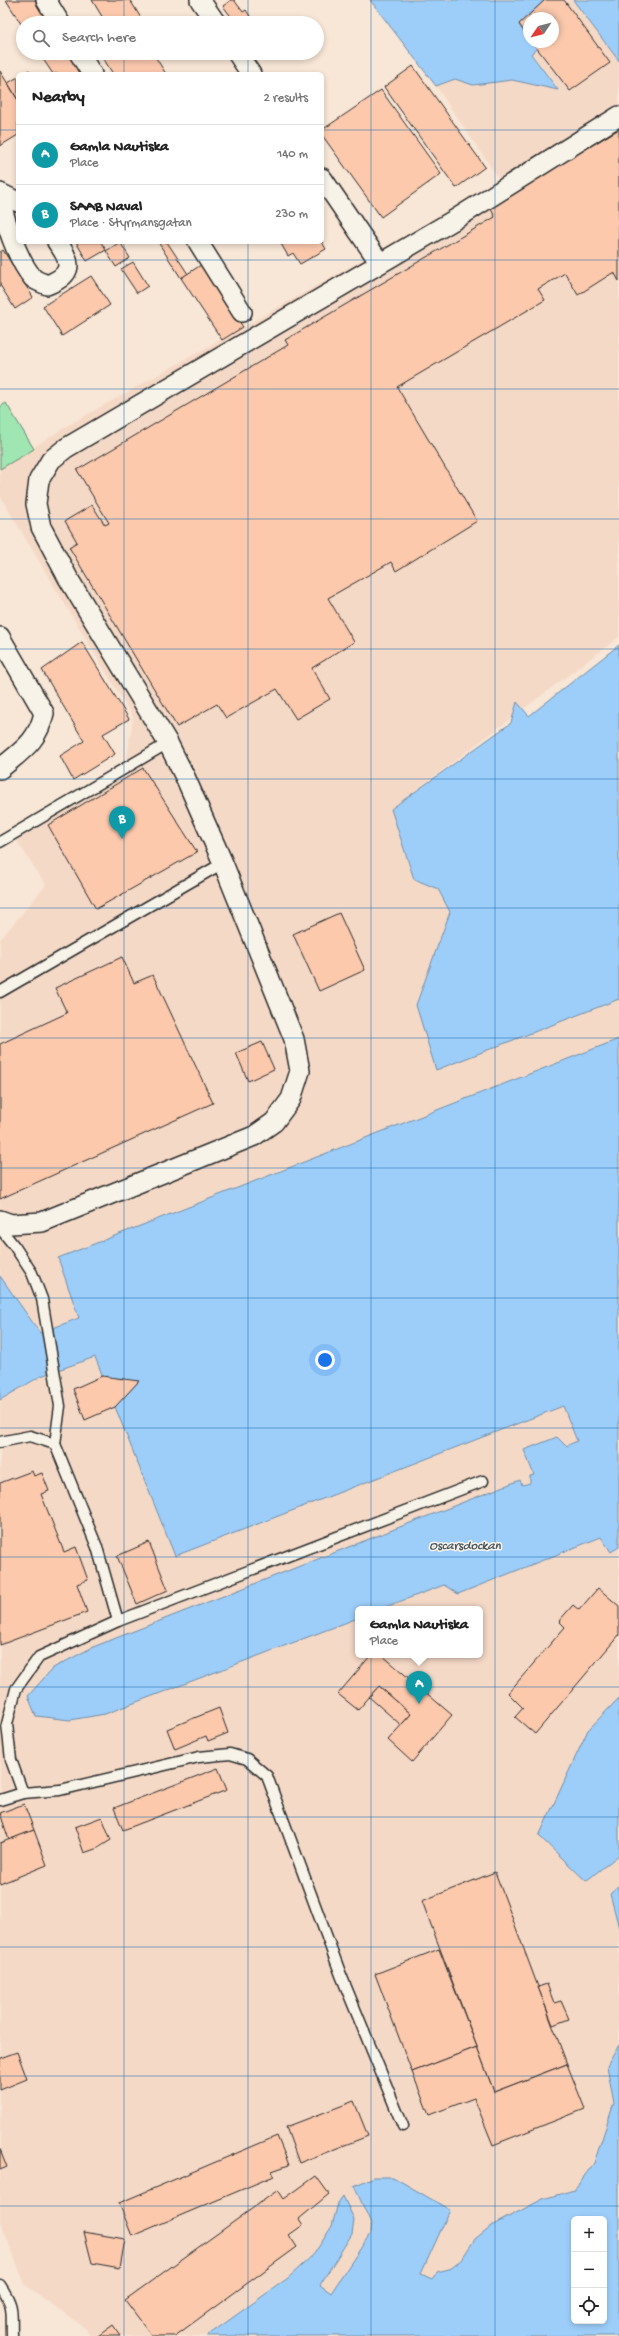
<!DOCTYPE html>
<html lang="en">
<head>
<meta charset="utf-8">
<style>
  :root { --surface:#fff; --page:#f2f2f2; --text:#222; --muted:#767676; --line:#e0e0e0; --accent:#1f6fb2 }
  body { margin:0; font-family:"Gochi Hand",sans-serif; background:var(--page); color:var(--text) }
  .controls { position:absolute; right:12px; bottom:12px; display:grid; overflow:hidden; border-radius:6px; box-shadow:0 2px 6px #0003 }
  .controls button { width:36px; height:36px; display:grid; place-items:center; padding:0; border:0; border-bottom:1px solid var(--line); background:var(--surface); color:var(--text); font:20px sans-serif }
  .compass { position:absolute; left:523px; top:12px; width:36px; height:36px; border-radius:50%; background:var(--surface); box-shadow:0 2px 6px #0003; rotate:235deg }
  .you { position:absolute; left:325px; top:1360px; width:14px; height:14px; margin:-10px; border:3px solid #fff; border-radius:50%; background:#1a73e8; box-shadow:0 0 0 6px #1a73e833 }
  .badge { display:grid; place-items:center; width:26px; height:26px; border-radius:50%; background:var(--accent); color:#fff; font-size:13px; font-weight:700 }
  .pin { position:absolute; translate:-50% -33px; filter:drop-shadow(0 1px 2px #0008) }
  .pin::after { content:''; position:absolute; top:21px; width:14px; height:12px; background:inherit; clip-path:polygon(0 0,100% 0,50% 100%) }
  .popup { position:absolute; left:355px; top:1606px; width:128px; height:52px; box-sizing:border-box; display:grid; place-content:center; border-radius:6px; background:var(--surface); filter:drop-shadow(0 1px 3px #0005); font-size:13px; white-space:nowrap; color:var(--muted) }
  .popup b { font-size:15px; color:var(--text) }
  .popup::after { content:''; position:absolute; left:50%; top:100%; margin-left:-8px; border:8px solid transparent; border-top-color:var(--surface) }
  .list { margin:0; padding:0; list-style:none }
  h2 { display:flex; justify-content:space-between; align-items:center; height:52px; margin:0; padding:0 16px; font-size:17px }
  h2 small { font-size:13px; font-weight:400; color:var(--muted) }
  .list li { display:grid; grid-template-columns:26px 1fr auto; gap:12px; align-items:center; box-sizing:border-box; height:60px; padding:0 16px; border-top:1px solid var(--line) }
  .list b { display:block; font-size:15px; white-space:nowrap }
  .list p { margin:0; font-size:13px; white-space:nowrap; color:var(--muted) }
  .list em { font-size:13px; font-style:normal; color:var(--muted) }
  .icon { flex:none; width:22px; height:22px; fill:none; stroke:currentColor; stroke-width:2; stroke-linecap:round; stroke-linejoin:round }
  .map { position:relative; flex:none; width:619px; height:2336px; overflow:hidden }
  .search { position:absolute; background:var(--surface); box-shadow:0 2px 6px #0003; left:16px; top:16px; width:308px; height:44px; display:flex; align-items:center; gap:10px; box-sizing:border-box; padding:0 14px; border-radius:22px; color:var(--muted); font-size:15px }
  .panel { position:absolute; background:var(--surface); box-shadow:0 2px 6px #0003; left:16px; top:72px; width:308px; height:172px; border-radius:6px }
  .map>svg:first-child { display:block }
  .built { fill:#f5d9c7; fill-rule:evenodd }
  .green { fill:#9fe6b3; stroke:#65886f }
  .water { fill:#9dcefa; stroke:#6f8da7; fill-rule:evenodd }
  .building { fill:#fcc9ad; stroke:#2b2b2b }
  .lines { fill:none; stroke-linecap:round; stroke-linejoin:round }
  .service-casing { stroke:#2b2b2b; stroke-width:13 }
  .minor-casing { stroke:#2b2b2b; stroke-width:22 }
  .service { stroke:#f7f3e8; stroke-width:10 }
  .minor { stroke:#f7f3e8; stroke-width:19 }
  .grid { fill:none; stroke:#1f6fb2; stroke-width:1; stroke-opacity:0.55 }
  .labels { text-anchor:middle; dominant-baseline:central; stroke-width:3; stroke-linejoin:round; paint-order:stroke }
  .water-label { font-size:13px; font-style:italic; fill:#48545f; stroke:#f7f3e8 }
</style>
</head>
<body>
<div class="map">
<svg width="619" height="2336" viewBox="0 0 619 2336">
  <rect width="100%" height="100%" fill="#f8e6d6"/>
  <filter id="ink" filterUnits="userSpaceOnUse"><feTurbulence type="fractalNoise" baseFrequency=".025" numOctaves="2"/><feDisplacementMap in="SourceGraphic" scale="8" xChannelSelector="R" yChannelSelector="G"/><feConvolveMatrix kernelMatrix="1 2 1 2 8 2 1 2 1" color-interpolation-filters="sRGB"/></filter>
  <g filter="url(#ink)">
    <g class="built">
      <polygon points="545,0 573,0 619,61 619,637 391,809 414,879 438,889 450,912 416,1005 619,999 619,1039 58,1258 79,1318 40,1333 0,1276 0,940 46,885 11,832 73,796 127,759 133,717 0,496 0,469 67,426 501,182 436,86 455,79 473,85 512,80 558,89 531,53 536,48 532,42 553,42 553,18 529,18 529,38 519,24"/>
      <path d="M 95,1357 L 175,1556 L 563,1406 L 577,1442 L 566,1447 L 524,1450 L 534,1475 L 530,1482 L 522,1485 L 520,1480 L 489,1493 L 518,1568 L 601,1537 L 611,1551 L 619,1547 L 619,1698 L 586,1881 L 619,1855 L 619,1886 L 610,1894 L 619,1928 L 619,2045 L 607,2066 L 614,2103 L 594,2163 L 574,2190 L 543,2199 L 475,2239 L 461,2260 L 449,2269 L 437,2272 L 432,2279 L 421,2275 L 354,2186 L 371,2223 L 370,2234 L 331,2293 L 320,2285 L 352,2234 L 338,2203 L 332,2226 L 314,2254 L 288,2278 L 207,2336 L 91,2336 L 85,2328 L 25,2285 L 0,2221 L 0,1400 L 41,1376 ZM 358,1609 L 480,1609 L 480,1655 L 358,1655 Z"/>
    </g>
    <polygon class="green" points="6,403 34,449 0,469 0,407"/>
    <g class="water">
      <polygon points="370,0 545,0 519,25 529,38 529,42 532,42 537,48 531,54 558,90 512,80 473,85 455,79 436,86"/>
      <polygon points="573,0 619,0 619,61"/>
      <polygon points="619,645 619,999 436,1070 416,1005 450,912 438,889 414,879 391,809 511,723 517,702 529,716"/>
      <polygon points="619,1039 619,1547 611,1552 601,1537 458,1594 444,1585 380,1609 358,1609 358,1618 105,1714 70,1720 36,1716 28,1696 53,1668 93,1647 520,1480 522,1485 530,1483 530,1476 534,1475 524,1450 557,1437 566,1446 577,1441 563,1406 175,1556 95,1357 41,1376 0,1400 0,1276 40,1333 79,1318 58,1258"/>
      <polygon points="619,1698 619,1855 586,1881 539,1836 588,1730"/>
      <polygon points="619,1886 619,1928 610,1894"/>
      <path d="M 619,2045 L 619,2336 L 207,2336 L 288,2278 L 314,2254 L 332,2226 L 338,2203 L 343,2196 L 354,2219 L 352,2234 L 320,2285 L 331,2293 L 370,2234 L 371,2223 L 354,2186 L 374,2177 L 393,2177 L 450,2210 L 421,2274 L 432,2279 L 437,2272 L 449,2269 L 461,2260 L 475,2239 L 491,2226 L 543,2199 L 574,2190 L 594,2163 L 614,2103 L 607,2066 ZM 574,2219 L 604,2219 L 604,2321 L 574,2321 Z"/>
    </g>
    <g class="building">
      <polygon points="6,0 36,0 50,23 23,23 23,27"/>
      <polygon points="92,0 130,0 144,23 106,23"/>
      <polygon points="231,0 234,0 243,12 246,10 252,19 249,21 250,23 236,23 223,6"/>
      <polygon points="545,0 564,0 610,63 570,91 532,42 553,42 553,18 529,18 529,38 519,24"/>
      <polygon points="39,53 69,53 82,74 53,74"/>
      <polygon points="100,53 153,53 166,74 113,74"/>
      <polygon points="413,66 485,167 456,188 384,87"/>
      <polygon points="29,70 31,74 23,74"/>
      <polygon points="0,71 18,100 18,135 0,146"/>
      <polygon points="18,77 18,100 8,83"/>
      <polygon points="381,90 441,174 381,217 322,135 322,130"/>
      <polygon points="619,129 619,281 614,272 578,295 565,273 538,289 545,300 397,387 477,521 396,571 391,562 328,598 354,642 312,668 330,699 296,719 277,689 226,718 217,704 177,727 69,547 77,542 65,521 92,505 105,525 109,523 77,470 288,345 285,340 495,217 490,207"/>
      <polygon points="76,242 101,242 106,250 87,261"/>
      <polygon points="120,242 130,258 116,267 106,251"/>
      <polygon points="158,242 167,242 188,274 181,278"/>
      <polygon points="280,242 322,242 326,249 300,264 293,253 288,256"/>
      <polygon points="3,250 33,297 15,309 0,285 0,252"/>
      <polygon points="133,262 148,286 137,293 121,269"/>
      <polygon points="201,265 243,327 222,340 181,278"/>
      <polygon points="91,276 110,305 62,336 43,306"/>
      <polygon points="82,642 129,719 103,734 115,754 73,780 60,756 84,741 42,670"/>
      <polygon points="143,768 197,852 96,909 48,825"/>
      <polygon points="339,913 365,970 319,991 293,934"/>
      <polygon points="122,957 134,983 153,975 213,1103 0,1199 0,1044 67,1013 55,988"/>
      <polygon points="262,1042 274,1069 248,1081 236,1053"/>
      <polygon points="102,1376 139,1381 115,1407 85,1420 73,1389"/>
      <polygon points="32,1471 34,1476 42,1473 49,1491 41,1494 64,1552 76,1547 88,1580 77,1584 87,1612 0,1645 0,1483"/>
      <polygon points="149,1542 168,1590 137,1604 117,1556"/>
      <polygon points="598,1588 619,1606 619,1635 535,1734 515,1717 523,1708 508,1693 565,1627 559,1621 573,1605 579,1610"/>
      <polygon points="371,1655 382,1655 452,1715 412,1762 388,1740 411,1714 379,1686 358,1710 338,1694"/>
      <polygon points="379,1686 411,1714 401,1725 369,1697"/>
      <polygon points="219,1708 228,1733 208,1741 206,1736 175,1749 167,1729"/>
      <polygon points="218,1768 227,1790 123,1830 114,1808"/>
      <polygon points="24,1804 34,1830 9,1840 0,1813"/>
      <polygon points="102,1817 111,1840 98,1848 84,1853 75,1827"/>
      <polygon points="34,1830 47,1865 0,1884 0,1843"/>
      <polygon points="495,1872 567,2064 494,2092 422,1901"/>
      <polygon points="439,1949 477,2047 412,2072 375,1974"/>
      <polygon points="547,1984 554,2003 561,2001 569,2019 553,2025 538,1987"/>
      <polygon points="477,2047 494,2092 567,2064 585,2109 493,2145 474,2098 429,2115 412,2072"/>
      <polygon points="17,2052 27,2079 0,2090 0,2058"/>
      <polygon points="354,2101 368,2136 299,2163 286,2127"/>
      <polygon points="277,2136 289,2165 272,2171 274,2176 132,2236 119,2203"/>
      <polygon points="0,2149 7,2167 0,2170"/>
      <polygon points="316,2176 329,2194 299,2219 303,2225 289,2235 297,2247 175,2336 152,2336 125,2300 278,2190 284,2199"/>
      <polygon points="84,2232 125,2239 120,2268 92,2263"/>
      <polygon points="113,2325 121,2336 98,2336"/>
    </g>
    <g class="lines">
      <defs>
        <g id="service">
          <polyline points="0,842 168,743"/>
          <polyline points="0,992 223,863"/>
          <polyline points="0,1228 15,1247 32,1273 42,1299 60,1406 55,1444 97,1547 118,1621"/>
          <polyline points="0,1442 30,1436 55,1444"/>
          <polyline points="23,1793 11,1760 7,1724 16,1689 39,1657 118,1621 483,1481"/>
          <polyline points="0,1800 23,1793 60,1790 199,1757 230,1754 247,1759 267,1776 341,1975 403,2126"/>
          <path d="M 0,2285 C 15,2308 11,2310 12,2336"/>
        </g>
        <g id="minor">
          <polyline points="46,0 60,23"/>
          <polyline points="200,0 216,23"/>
          <polyline points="79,53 92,74"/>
          <polyline points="237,53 251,74"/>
          <polyline points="322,178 380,263"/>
          <polyline points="0,193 18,202"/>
          <path d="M 0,195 C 3,218 18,261 33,278 C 36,281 43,283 47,285 C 73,275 73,263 57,242"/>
          <polyline points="198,242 242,312"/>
          <path d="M 0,637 L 44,713 C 38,742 21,751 0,769"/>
          <polyline points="0,1220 11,1224 42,1222 254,1136 274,1122 291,1099 300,1071 294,1039 223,863 186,779 168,743 68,578 41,527 36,504 39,480 51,460 66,448 454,220 619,116"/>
        </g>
      </defs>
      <use href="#service" class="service-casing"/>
      <use href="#minor" class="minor-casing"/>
      <use href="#service" class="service"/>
      <use href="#minor" class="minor"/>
    </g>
  </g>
  <path class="grid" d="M 124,0 L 124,23M 248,0 L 248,23M 371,0 L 371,2336M 495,0 L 495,2336M 124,53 L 124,74M 248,53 L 248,74M 0,130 L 18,130M 322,130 L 619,130M 124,242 L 124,2336M 248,242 L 248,2336M 0,260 L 619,260M 0,389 L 619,389M 0,519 L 619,519M 0,649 L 619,649M 0,779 L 619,779M 0,908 L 619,908M 0,1038 L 619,1038M 0,1168 L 619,1168M 0,1298 L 619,1298M 0,1428 L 619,1428M 0,1557 L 619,1557M 0,1687 L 619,1687M 0,1817 L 619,1817M 0,1947 L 619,1947M 0,2076 L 619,2076M 0,2206 L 619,2206"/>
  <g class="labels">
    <g class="water-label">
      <text x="465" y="1546">Oscarsdockan</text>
    </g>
  </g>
</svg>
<div class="controls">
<button>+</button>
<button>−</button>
<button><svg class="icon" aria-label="locate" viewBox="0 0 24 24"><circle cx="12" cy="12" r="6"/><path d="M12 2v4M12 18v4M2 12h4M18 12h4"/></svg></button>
</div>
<svg class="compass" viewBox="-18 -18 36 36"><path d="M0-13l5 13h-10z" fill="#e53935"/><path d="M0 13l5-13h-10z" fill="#767676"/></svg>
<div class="you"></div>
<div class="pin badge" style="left:419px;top:1704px;background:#0f9aa8">A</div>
<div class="popup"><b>Gamla Nautiska</b>Place</div>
<div class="pin badge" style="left:122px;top:839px;background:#0f9aa8">B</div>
<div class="search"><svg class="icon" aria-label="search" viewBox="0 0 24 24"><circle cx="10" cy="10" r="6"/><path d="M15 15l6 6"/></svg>Search here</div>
<section class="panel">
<h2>Nearby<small>2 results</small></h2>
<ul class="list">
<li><span class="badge" style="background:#0f9aa8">A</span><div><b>Gamla Nautiska</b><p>Place</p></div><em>140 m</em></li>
<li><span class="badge" style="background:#0f9aa8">B</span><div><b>SAAB Naval</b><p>Place · Styrmansgatan</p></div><em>230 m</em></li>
</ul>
</section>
</div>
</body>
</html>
